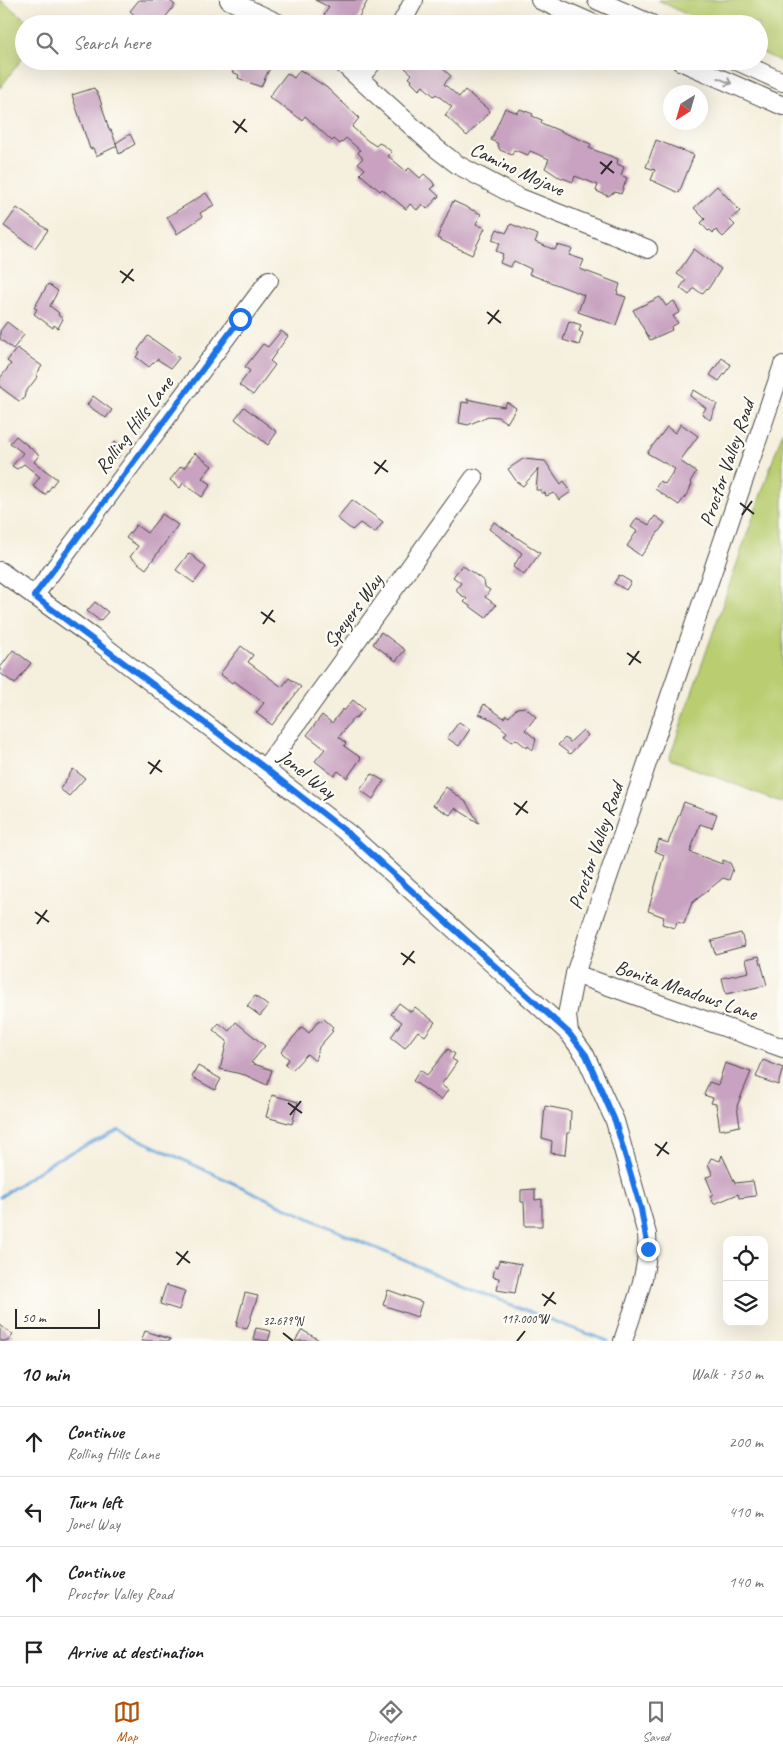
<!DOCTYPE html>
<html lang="en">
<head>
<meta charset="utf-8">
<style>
  :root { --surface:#fff; --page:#f2f2f2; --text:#202124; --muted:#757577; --line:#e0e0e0; --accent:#b45309 }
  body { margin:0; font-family:Caveat,sans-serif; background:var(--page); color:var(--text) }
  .controls { position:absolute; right:15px; bottom:15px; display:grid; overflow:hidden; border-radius:10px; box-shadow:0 5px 20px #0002 }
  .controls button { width:45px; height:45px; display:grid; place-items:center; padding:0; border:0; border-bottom:1px solid var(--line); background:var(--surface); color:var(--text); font:25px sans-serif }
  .compass { position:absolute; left:663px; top:85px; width:45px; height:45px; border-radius:50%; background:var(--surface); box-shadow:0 5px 20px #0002; rotate:217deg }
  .scale { position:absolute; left:15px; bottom:12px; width:85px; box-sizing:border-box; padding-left:5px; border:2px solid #2b2b2b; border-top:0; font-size:14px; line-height:18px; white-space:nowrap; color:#2b2b2b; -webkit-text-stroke:4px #fdfcf7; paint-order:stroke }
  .stop { position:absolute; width:15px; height:15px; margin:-11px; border:4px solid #1a73e8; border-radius:50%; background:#fff }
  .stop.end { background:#1a73e8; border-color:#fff; box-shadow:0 1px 5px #0008 }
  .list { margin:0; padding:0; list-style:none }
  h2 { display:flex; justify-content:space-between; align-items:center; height:65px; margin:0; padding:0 20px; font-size:21px }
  h2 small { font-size:16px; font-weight:400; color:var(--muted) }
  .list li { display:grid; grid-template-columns:32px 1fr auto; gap:15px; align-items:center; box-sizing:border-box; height:70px; padding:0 20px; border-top:1px solid var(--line) }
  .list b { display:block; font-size:19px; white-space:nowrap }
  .list p { margin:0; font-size:16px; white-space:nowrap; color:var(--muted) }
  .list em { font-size:16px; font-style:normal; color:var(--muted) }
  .icon { flex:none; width:28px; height:28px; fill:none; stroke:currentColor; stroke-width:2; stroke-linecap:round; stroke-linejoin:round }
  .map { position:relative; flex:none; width:783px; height:1341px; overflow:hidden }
  .search { position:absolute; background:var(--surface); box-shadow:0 5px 20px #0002; left:15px; right:15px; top:15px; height:55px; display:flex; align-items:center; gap:12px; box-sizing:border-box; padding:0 18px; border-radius:28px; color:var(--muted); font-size:19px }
  .sheet { height:345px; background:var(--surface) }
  nav { display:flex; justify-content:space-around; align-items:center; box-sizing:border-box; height:70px; border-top:1px solid var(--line); background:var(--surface); font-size:14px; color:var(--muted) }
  nav a { display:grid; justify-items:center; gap:2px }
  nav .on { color:var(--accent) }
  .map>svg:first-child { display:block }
  .green { fill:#bacd71; stroke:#727c4e }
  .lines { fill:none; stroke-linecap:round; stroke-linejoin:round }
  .stream { stroke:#6ba7dc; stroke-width:3 }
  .building { fill:#c8a2c0 }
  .minor-casing { stroke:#494846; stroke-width:20 }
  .minor { stroke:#fff; stroke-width:18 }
  .oneway { stroke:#a0a0a0 }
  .route { stroke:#1a73e8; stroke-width:6 }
  .ticks { fill:none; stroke:#2b2b2b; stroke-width:2 }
  .labels { text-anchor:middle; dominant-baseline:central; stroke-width:4.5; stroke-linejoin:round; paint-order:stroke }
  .street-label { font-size:20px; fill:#2b2b2b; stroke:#fdfcf7 }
  .ticks-label { font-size:12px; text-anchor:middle; fill:#2b2b2b; stroke:#fdfcf7; stroke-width:4.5; stroke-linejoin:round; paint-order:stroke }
</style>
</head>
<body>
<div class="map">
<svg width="783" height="1341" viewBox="0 0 783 1341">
  <rect width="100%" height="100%" fill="#fdfcf7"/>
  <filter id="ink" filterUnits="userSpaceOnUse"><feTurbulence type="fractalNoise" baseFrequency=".02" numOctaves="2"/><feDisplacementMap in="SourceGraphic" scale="10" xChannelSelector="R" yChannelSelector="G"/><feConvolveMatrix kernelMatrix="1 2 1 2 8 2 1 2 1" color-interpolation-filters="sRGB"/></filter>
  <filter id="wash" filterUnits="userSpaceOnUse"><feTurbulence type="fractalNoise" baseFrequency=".0096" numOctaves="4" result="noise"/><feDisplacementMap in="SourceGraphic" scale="20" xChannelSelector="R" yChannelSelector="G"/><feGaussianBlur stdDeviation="1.12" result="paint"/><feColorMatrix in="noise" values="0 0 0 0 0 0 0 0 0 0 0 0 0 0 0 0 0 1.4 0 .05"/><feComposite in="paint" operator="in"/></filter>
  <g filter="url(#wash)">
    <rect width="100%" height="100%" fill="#f5efdd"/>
    <g class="green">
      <polygon points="0,0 32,24 24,24 24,56 0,88"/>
      <polygon points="658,0 783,0 783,63 759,51 759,24 705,24"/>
      <polygon points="783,431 783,803 669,759"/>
    </g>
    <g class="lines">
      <path class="stream" d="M 0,1197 L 55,1160 L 119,1130 C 280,1205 440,1282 608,1341"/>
    </g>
    <g id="blocks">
      <g class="building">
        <polygon points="139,0 169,0 175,5 160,24 144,24 130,11"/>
        <polygon points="315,0 368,0 355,24 337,24 328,19 324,15 329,7"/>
        <polygon points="237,61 273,61 261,87 238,78 239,75 232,72"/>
        <polygon points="410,61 450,61 443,69 451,76 444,84 459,97 465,90 490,111 467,136 445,115 452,107 436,94 434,96 423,86 419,90 411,82 412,80 409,78 412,74 405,68"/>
        <polygon points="300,70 326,87 359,118 352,127 368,141 376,146 379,143 383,145 392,152 388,156 406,171 409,168 420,178 424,174 432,181 435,186 431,189 439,196 427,209 422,204 417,210 410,204 406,209 382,189 380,191 360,174 365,169 358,163 363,158 358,153 360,150 346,138 340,144 334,139 332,141 305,116 302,120 269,97 287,73 294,78"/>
        <polygon points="94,88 99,96 109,130 111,130 117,146 96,156 93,148 90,149 72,95"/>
        <polygon points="505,108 518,113 520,109 533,114 532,116 542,120 541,123 591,144 589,148 618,159 617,164 624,167 621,175 627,178 621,194 615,192 608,196 596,191 598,185 575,176 573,182 557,176 545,168 549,159 530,151 528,155 514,150 512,155 500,150 497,143 491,140"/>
        <polygon points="130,134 135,144 119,154 116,143"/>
        <polygon points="656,140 694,155 679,193 651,180 655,170 646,167"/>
        <polygon points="717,186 740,211 730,220 735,225 723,237 716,230 713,233 710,230 708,231 701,223 705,219 694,208"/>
        <polygon points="206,193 214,205 200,213 202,217 177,234 167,217"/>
        <polygon points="453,201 481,214 476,224 485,228 472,255 437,238"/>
        <polygon points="17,208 48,230 35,248 4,226"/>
        <polygon points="511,224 538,235 535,242 555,250 557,245 572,249 569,255 584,260 580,269 620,284 617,294 626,297 616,325 578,312 584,295 529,274 531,269 514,261 510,267 500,263 503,254 496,251 500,243 492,240 497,229 506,233"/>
        <polygon points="694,249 721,269 708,289 707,288 702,294 694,288 689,295 680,288 686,280 677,274"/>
        <polygon points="48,284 58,291 50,306 59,313 58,315 63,319 58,328 54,325 53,328 34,314 37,309 34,308"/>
        <polygon points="660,297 666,306 674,301 680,312 673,316 678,323 671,327 672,330 650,340 633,310"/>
        <polygon points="569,321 581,325 579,331 583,333 579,345 563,340"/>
        <polygon points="7,322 24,335 13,349 0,339 0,331"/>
        <polygon points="281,331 288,336 270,361 275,365 253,395 239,385 250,371 245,367 263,344 268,347"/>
        <polygon points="148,336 179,358 171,368 157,359 149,367 136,357 140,352 138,350"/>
        <polygon points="17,348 42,366 36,375 38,376 25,393 24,399 19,401 0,387 0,378 11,364 7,361"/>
        <polygon points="722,358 731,365 719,381 710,375"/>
        <polygon points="694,390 717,404 710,420 702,414 706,408 690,396"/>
        <polygon points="93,396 112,410 106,418 87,405"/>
        <polygon points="467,399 504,407 507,402 516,408 507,423 498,417 488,416 468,425 459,423 462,402 469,403"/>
        <polygon points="244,407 277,432 268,445 235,419"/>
        <polygon points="681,424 698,436 680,461 696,472 690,482 692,484 689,491 679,505 655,489 660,481 665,484 675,469 647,453 667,427 675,433"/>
        <polygon points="16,436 39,455 34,462 57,479 45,495 33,486 40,477 24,464 17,469 12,466 23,453 10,443"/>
        <polygon points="115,442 124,448 117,459 108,452"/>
        <polygon points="195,453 212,466 202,478 211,484 202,497 183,483 180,488 170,480 181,466 184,468"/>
        <polygon points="523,459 545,461 561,484 564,481 571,492 559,500 554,493 546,496 545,493 541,493 541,490 536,490 538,469 523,486 517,482 508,469"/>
        <polygon points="352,500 383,522 375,533 360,523 352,530 337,518"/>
        <polygon points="162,514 178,525 146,569 130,557 138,546 126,538 136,525 147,533"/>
        <polygon points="655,516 665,523 641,556 627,546 637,531 631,527 637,518 649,525"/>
        <polygon points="494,522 540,553 524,575 513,567 522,553 489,529"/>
        <polygon points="189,553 206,567 194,583 176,570"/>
        <polygon points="462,565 484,581 485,587 490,590 485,597 496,605 486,618 464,602 467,599 457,592 457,588 461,583 453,577"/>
        <polygon points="619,575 631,582 626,590 614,583"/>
        <polygon points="95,602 108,612 100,621 87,611"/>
        <polygon points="381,632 405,650 396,661 373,644"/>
        <polygon points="241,646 253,655 248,662 282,687 289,678 301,687 272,725 256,713 264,703 234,681 232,683 220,674"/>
        <polygon points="13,650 31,663 15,684 0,673 0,668"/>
        <polygon points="353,700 364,709 356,718 354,717 339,737 346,743 344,746 361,758 347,778 338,771 334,776 315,761 325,749 307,735 322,715 332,723 343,709 344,711"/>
        <polygon points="484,704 504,718 506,715 509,717 517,708 525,707 536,717 525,730 536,739 533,750 528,746 527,748 516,739 512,742 504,736 507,732 493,720 479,714"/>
        <polygon points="459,722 470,729 459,746 447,738"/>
        <polygon points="583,730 588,735 570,754 558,745 565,738 570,742"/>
        <polygon points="73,769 85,778 69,796 60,789"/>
        <polygon points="372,774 384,781 373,799 360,790"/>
        <polygon points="446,787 466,802 479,823 455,808 450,815 433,805"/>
        <polygon points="684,802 717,814 712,828 700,824 690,852 722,864 723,860 730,863 733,869 729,880 723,878 692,903 684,924 677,922 675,928 662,924 664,917 648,911 664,855 655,851 659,840 668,843"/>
        <polygon points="741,933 745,946 715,954 711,941"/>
        <polygon points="759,956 767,985 726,994 722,978 749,972 746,959"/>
        <polygon points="255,996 268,1006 260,1016 247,1006"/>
        <polygon points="399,1003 411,1012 415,1007 435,1022 425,1036 418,1031 405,1048 391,1037 402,1022 391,1014"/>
        <polygon points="324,1019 333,1027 331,1030 333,1031 319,1047 315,1061 307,1054 292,1070 285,1064 289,1059 281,1052 302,1027 309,1033 319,1020 321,1022"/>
        <polygon points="236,1022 265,1046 251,1063 272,1070 267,1085 245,1075 220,1069 227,1041 213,1030 219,1023 229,1031"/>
        <polygon points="448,1049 455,1054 452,1059 457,1062 441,1085 448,1090 441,1100 413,1081 420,1070 427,1075"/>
        <polygon points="763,1060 783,1068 778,1085 756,1077"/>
        <polygon points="725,1063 751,1072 737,1106 740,1126 720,1130 716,1104 711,1103 713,1098 704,1095 709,1082 718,1085"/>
        <polygon points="198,1066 221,1079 215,1090 192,1077"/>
        <polygon points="272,1095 298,1102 292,1124 266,1117"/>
        <polygon points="545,1106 571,1111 570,1133 567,1133 565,1155 551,1153 552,1141 542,1138"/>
        <polygon points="722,1155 735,1183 753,1181 756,1196 739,1198 738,1194 714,1204 710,1196 713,1194 706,1177 713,1175 708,1164 711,1158 720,1161"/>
        <polygon points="535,1189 535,1200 542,1199 542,1226 525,1226 524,1202 521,1202 521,1190"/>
        <polygon points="499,1260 521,1264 515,1293 497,1290 499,1278 493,1277 495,1266 498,1267"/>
        <polygon points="166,1285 185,1291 179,1310 160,1304"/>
        <polygon points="388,1290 422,1302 417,1317 383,1305"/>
        <polygon points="245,1293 258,1296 247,1329 236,1326"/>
        <polygon points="0,1325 13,1335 8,1341 0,1341"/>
        <polygon points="256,1328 271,1331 268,1341 253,1339"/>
        <polygon points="302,1330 321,1341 295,1341"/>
        <polygon points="145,1331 170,1339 170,1341 141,1341"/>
      </g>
    </g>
  </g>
  <g filter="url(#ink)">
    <use href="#blocks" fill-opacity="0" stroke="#494846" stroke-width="1"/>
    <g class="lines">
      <defs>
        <g id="minor">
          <polyline points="229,0 280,24"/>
          <polyline points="540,0 594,24"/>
          <polyline points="597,0 651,24"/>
          <polyline points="401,24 414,0"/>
          <polyline points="340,61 437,149 458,165 518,197 648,249"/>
          <polyline points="680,61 783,106"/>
          <polyline points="737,61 783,82"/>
          <polyline points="360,77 374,61"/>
          <polyline points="0,571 92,637 349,834 569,1033"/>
          <polyline points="34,596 269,280"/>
          <polyline points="265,768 474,478"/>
          <polyline points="575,974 783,1048"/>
          <path d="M 623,1341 C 634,1306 650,1271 647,1234 L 615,1121 L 585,1055 L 569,1033 L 567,1015 L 575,974 L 783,365"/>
        </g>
      </defs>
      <use href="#minor" class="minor-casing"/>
      <use href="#minor" class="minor"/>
    </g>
    <defs><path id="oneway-shaft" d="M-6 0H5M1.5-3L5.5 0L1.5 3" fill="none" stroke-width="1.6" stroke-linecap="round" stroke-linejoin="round" transform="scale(1.25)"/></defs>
    <use class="oneway" href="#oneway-shaft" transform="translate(725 81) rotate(24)"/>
  </g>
  <g class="lines" filter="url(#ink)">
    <polyline class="route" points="240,319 34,596 265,768 349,834 569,1033 586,1055 615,1121 641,1209 648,1249"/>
  </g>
  <path class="ticks" d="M 233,121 L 247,132M 235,133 L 245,119M 600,162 L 614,173M 601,174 L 612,161M 120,271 L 134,281M 122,283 L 133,269M 487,312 L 501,323M 488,324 L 499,310M 374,462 L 388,472M 375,474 L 386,460M 740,503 L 754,514M 742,515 L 752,501M 261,612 L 275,622M 263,624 L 273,610M 627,653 L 641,663M 629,665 L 639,651M 148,762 L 162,772M 150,774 L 160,760M 514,803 L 528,813M 516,815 L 527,801M 35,912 L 49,922M 37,924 L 47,910M 401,953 L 415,963M 403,965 L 414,951M 288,1103 L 302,1113M 290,1115 L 301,1101M 655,1144 L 669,1154M 657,1156 L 667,1142M 176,1252 L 190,1263M 177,1265 L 188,1251M 542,1294 L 556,1304M 544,1306 L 554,1292M 283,1333 L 293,1341M 517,1341 L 525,1331"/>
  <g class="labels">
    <g class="street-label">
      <text transform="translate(517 169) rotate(25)">Camino Mojave</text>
      <text transform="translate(134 425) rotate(-53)">Rolling Hills Lane</text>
      <text transform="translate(727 463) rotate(-71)">Proctor Valley Road</text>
      <text transform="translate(353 611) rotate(-54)">Speyers Way</text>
      <text transform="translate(307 774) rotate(38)">Jonel Way</text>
      <text transform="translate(596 846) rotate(-71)">Proctor Valley Road</text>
      <text transform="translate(686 990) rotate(19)">Bonita Meadows Lane</text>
    </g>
  </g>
  <g class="ticks-label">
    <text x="525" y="1323">117.000°W</text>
    <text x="283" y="1325">32.679°N</text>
  </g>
</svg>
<div class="controls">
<button><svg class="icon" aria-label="locate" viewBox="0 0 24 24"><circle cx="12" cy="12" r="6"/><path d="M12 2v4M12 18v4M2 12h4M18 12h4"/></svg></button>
<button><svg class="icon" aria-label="layers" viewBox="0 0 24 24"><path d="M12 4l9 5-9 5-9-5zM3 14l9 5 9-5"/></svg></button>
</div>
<svg class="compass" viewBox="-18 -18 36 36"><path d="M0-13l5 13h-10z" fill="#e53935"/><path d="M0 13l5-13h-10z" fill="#757577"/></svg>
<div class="scale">50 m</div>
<div class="stop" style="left:240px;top:319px"></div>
<div class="stop end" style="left:648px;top:1249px"></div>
<div class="search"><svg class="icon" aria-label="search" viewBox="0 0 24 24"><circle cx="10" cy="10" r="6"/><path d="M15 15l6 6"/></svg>Search here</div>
</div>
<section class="sheet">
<h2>10 min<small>Walk · 750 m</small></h2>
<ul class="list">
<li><svg class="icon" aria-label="ahead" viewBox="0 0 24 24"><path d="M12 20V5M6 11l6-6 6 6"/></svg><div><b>Continue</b><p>Rolling Hills Lane</p></div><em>200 m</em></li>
<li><svg class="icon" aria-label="left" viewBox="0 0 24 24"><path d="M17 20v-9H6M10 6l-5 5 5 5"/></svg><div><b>Turn left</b><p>Jonel Way</p></div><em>410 m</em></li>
<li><svg class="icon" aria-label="ahead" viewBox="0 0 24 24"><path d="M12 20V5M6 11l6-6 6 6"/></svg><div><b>Continue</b><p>Proctor Valley Road</p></div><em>140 m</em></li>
<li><svg class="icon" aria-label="arrive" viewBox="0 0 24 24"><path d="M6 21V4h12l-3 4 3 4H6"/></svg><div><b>Arrive at destination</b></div></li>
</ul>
</section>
<nav>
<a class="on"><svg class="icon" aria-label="map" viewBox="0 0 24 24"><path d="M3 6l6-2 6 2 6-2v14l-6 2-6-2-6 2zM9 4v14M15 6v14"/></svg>Map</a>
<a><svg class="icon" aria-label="directions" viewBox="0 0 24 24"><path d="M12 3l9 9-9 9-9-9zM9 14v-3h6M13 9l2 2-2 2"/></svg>Directions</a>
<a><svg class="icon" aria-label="saved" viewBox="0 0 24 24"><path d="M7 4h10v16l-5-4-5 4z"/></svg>Saved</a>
</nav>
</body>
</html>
